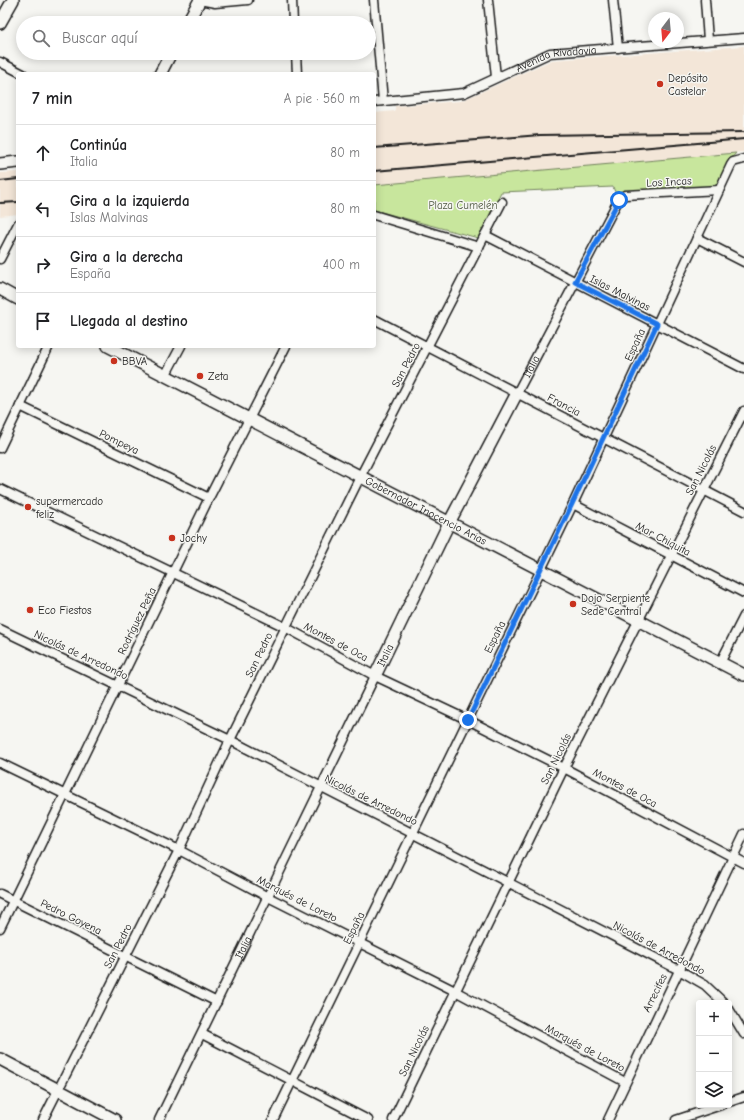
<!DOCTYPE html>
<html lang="es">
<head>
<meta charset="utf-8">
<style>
  :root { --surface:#fff; --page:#f6f6f6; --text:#202124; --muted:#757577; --line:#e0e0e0 }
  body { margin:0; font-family:"Comic Neue",sans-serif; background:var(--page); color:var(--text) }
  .controls { position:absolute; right:12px; bottom:12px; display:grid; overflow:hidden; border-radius:4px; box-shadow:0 2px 10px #0003 }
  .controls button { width:36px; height:36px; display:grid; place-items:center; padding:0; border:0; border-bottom:1px solid var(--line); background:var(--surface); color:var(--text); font:20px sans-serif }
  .compass { position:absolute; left:648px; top:12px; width:36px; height:36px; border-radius:50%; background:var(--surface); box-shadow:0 2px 10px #0003; rotate:196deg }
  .stop { position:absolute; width:12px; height:12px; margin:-9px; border:3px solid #1a73e8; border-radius:50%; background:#fff }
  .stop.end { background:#1a73e8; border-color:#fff; box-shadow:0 1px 4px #0008 }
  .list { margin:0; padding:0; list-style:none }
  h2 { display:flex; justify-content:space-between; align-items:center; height:52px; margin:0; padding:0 16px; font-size:17px }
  h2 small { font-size:13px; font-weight:400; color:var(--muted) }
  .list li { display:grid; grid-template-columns:26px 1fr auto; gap:12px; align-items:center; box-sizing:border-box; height:56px; padding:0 16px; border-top:1px solid var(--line) }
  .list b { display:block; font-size:15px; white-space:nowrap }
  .list p { margin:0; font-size:13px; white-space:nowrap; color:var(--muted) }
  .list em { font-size:13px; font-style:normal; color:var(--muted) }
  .icon { flex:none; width:22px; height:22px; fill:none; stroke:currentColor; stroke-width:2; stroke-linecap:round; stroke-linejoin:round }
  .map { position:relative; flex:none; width:744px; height:1120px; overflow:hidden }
  .search { position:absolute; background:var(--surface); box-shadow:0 2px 10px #0003; left:16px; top:16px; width:360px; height:44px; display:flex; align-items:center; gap:10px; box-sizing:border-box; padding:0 14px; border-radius:22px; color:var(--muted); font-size:15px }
  .panel { position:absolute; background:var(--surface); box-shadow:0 2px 10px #0003; left:16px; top:72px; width:360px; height:276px; border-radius:4px }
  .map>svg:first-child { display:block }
  .built { fill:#f3e6d8 }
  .green { fill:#c8e69d; stroke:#72815c }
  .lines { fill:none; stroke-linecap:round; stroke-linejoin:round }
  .street-casing { stroke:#1c1c1c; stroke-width:11 }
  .secondary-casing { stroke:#1c1c1c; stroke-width:14 }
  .street { stroke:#f6f6f2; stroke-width:8 }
  .secondary { stroke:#f6f6f2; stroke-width:11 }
  .rail { stroke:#1c1c1c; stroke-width:2 }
  .route { stroke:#1a73e8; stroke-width:5 }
  .poi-dot { fill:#c8321e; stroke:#f6f6f2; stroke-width:1.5 }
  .labels { text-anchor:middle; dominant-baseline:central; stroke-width:3; stroke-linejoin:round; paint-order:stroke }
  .street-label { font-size:11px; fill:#1c1c1c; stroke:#f6f6f2 }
  .poi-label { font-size:11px; fill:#1c1c1c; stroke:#f6f6f2; text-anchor:start }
  .park-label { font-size:11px; fill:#505943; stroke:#f6f6f2 }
</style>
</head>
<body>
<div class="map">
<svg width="744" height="1120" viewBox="0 0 744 1120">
  <rect width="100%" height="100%" fill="#f6f6f2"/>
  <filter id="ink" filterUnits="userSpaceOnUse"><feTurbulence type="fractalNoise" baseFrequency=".025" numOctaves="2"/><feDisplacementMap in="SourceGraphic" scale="8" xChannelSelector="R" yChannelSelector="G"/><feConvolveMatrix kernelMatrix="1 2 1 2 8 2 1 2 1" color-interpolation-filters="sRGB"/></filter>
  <g filter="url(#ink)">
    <g class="built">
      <polygon points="744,46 744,152 374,185 374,113 395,111 395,106 461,101 552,60"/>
      <polygon points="18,172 18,214 0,216 0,173"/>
    </g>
    <polygon class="green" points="736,153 730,160 716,186 615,192 613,187 501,192 478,238 374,210 374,185"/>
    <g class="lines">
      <defs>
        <g id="street">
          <polyline points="200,0 215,3 248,0"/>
          <polyline points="292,0 293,23"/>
          <polyline points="374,0 383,101"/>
          <polyline points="488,0 496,77"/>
          <polyline points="613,0 618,48"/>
          <polyline points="705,0 708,40"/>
          <polyline points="296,53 297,74"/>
          <polyline points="0,62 23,74"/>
          <path id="s1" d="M 374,102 L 464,93 L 550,53 L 744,38"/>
          <polyline points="374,215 479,247"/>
          <polyline points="485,235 744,369"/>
          <polyline points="697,238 744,262"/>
          <polyline points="0,259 18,224"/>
          <polyline points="374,319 744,511"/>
          <polyline points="165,376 181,346"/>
          <path id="s2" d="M 517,393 L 619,199 L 625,195 L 719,190"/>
          <polyline points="20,406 209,498"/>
          <polyline points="0,448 49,346"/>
          <polyline points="0,489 285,627 375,676 468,720 564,768 744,863"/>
          <polyline points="573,504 744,593"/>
          <polyline points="0,629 230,740 679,970 705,985 724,1003"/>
          <polyline points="720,663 744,616"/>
          <polyline points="0,763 179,850 268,897 455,991 625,1082"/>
          <polyline points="0,894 217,1002"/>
          <polyline points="0,928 209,498 286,346"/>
          <polyline points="729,1009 744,1034"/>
          <polyline points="202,1034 368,1120"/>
          <polyline points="729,1102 744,1097"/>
          <polyline points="43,1120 179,850 230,740 360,477 502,202"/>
          <path id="s3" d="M 159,1120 L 375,676"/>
          <polyline points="273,1120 573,504 731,165 733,162 744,159"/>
          <polyline points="393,1120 564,768 744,411"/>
          <polyline points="608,1120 744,834"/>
          <polyline points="676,1120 721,1105"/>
        </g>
        <g id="secondary">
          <polyline points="0,23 13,0"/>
          <polyline points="187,23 200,0"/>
          <polyline points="160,74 171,53"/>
          <polyline points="0,164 18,162"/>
          <polyline points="0,289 18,299"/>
          <path id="s4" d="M 108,346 L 744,675"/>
          <path id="s5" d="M 375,676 L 449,523 L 517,393"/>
          <polyline points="0,1059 115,1120"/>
        </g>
      </defs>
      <use href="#street" class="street-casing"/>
      <use href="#secondary" class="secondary-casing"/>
      <use href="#street" class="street"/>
      <use href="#secondary" class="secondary"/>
      <g class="rail">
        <polyline points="374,148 540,135 744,132"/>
        <polyline points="374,171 744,139"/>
        <polyline points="0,181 18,179"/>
        <polyline points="0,203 18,202"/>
      </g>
    </g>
  </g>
  <g class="lines" filter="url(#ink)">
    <polyline class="route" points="468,720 572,504 657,324 575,282 619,200"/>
  </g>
  <g class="poi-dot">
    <circle cx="660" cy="84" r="4"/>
    <circle cx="114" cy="361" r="4"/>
    <circle cx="200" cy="376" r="4"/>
    <circle cx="28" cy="507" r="4"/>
    <circle cx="172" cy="538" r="4"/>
    <circle cx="573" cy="604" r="4"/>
    <circle cx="30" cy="610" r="4"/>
  </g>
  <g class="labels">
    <g class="street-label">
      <text stroke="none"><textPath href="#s1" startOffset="190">Avenida Rivadavia</textPath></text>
      <text transform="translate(669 182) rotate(-3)">Los Incas</text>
      <text transform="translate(620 293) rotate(27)">Islas Malvinas</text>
      <text transform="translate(635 345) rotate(-65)">España</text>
      <text transform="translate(406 365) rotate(-62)">San Pedro</text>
      <text stroke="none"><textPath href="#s2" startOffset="30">Italia</textPath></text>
      <text transform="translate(564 405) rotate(28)">Francia</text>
      <text transform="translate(119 442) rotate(26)">Pompeya</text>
      <text transform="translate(701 470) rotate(-63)">San Nicolás</text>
      <text stroke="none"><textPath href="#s4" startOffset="358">Gobernador Inocencio Arias</textPath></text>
      <text transform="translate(663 539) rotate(28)">Mar Chiquita</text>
      <text transform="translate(137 621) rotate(-64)">Rodríguez Peña</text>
      <text transform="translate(495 637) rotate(-64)">España</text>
      <text transform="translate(336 642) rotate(28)">Montes de Oca</text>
      <text transform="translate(81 655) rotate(25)">Nicolás de Arredondo</text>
      <text transform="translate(259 655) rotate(-64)">San Pedro</text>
      <text stroke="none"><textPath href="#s5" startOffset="23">Italia</textPath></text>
      <text transform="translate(556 759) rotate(-64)">San Nicolás</text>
      <text transform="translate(625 788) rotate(28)">Montes de Oca</text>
      <text transform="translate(371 800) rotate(26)">Nicolás de Arredondo</text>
      <text transform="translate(297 899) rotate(27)">Marqués de Loreto</text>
      <text transform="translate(71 917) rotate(26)">Pedro Goyena</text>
      <text transform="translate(354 928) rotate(-64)">España</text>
      <text transform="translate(118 946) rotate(-63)">San Pedro</text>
      <text stroke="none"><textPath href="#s3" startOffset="192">Italia</textPath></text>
      <text transform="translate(659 948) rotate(28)">Nicolás de Arredondo</text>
      <text transform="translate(655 993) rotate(-64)">Arrecifes</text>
      <text transform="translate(585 1048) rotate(28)">Marqués de Loreto</text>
      <text transform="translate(414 1051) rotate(-64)">San Nicolás</text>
    </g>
    <g class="poi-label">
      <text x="668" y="78">Depósito<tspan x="668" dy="13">Castelar</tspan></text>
      <text x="122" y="361">BBVA</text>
      <text x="208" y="376">Zeta</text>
      <text x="36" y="501">supermercado<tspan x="36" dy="13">feliz</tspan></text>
      <text x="180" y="538">Jochy</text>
      <text x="581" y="598">Dojo Serpiente<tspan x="581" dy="13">Sede Central</tspan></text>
      <text x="38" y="610">Eco Fiestos</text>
    </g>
    <g class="park-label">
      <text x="463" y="205">Plaza Cumelén</text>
    </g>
  </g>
</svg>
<div class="controls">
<button>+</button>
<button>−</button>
<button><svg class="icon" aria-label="layers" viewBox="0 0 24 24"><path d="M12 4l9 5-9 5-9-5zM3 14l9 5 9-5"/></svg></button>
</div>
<svg class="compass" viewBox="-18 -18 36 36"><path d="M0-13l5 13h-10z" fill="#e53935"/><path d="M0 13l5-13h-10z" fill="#757577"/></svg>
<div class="stop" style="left:619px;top:200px"></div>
<div class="stop end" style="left:468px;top:720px"></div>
<div class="search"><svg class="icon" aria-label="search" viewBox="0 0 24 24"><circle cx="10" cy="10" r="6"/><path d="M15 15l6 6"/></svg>Buscar aquí</div>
<section class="panel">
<h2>7 min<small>A pie · 560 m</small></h2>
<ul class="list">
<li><svg class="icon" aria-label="ahead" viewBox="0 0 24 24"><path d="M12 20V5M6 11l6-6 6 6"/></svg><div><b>Continúa</b><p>Italia</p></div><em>80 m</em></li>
<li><svg class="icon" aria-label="left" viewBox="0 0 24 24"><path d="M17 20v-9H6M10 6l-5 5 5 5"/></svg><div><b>Gira a la izquierda</b><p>Islas Malvinas</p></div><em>80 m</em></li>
<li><svg class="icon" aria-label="right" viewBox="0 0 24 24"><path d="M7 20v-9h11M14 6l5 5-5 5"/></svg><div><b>Gira a la derecha</b><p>España</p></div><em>400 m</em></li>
<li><svg class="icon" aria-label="arrive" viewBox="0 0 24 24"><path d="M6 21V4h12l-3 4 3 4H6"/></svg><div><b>Llegada al destino</b></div></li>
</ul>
</section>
</div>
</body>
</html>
